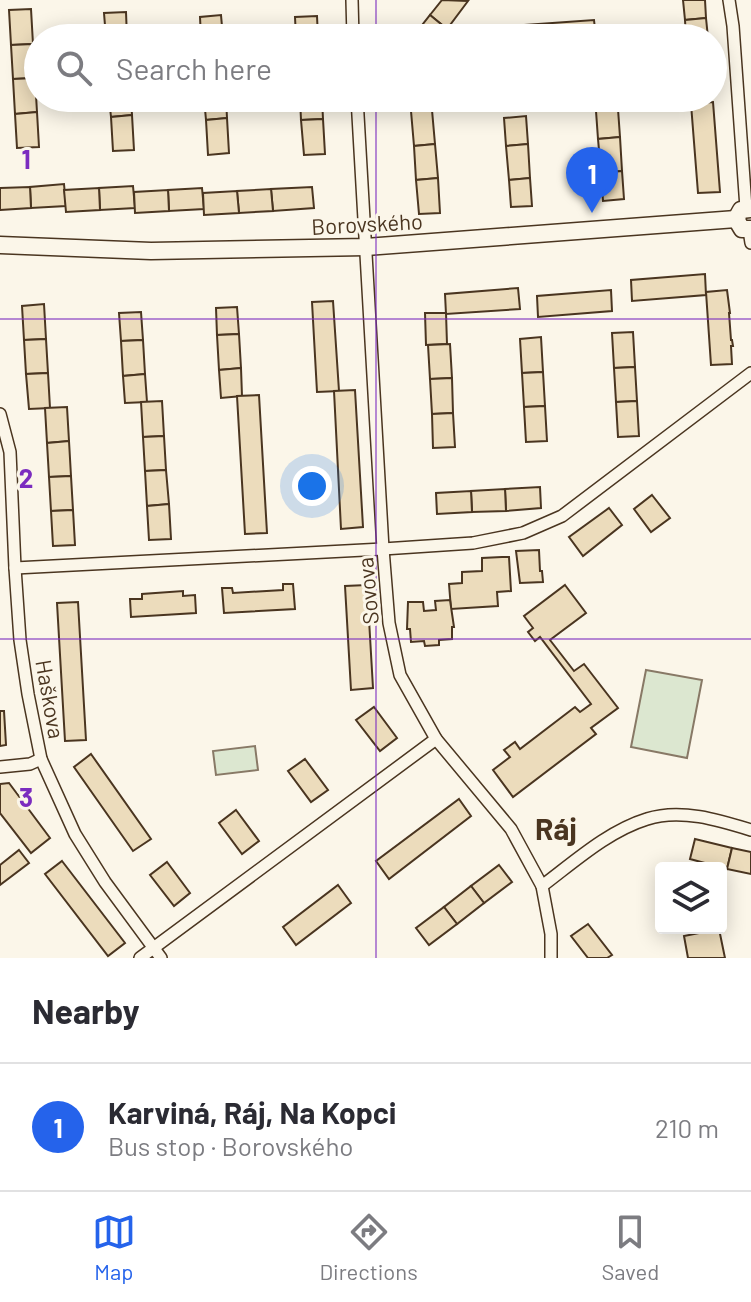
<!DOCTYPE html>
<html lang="en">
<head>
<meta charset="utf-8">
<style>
  :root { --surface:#fff; --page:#f2f2f3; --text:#2b2b33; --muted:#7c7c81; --line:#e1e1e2; --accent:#2563eb }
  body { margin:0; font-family:Barlow,sans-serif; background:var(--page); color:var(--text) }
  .controls { position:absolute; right:24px; bottom:24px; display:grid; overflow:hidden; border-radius:8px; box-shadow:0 4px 20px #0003 }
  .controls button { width:72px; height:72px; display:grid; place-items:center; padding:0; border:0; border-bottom:2px solid var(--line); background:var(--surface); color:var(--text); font:40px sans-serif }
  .you { position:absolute; left:312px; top:486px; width:28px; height:28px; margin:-20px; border:6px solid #fff; border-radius:50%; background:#1a73e8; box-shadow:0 0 0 12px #1a73e833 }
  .badge { display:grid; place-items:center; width:52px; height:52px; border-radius:50%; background:var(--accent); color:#fff; font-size:26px; font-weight:700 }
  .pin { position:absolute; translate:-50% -66px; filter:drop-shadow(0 2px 4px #0008) }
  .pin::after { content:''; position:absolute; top:42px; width:28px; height:24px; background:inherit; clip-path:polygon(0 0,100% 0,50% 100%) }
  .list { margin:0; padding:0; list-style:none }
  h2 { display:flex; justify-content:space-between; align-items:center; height:104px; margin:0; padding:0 32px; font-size:34px }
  h2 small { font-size:26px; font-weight:400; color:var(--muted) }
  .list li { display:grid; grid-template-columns:52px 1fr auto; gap:24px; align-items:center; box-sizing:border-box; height:128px; padding:0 32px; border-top:2px solid var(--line) }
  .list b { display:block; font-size:30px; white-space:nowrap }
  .list p { margin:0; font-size:26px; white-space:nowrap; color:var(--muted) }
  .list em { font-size:26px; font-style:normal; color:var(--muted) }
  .icon { flex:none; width:44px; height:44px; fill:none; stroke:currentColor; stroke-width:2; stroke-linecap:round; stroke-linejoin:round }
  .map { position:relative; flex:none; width:751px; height:958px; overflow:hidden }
  .search { position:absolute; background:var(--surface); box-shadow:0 4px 20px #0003; left:24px; right:24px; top:24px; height:88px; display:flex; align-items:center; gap:20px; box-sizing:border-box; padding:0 28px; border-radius:44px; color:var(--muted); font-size:30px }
  .sheet { height:232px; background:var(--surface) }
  nav { display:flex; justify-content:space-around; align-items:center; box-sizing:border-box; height:112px; border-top:2px solid var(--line); background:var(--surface); font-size:22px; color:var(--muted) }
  nav a { display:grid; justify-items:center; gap:4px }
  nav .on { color:var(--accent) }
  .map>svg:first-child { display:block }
  .green { fill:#dce7d0; stroke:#887966; stroke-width:2 }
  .building { fill:#ecdcbc; stroke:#4a3520; stroke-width:2 }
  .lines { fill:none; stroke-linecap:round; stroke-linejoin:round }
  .street-casing { stroke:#4a3520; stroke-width:14 }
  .secondary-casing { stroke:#4a3520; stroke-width:19 }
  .street { stroke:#fbf6e9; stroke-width:11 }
  .secondary { stroke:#fbf6e9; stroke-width:16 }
  .grid { fill:none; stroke:#7b2cbf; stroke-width:2; stroke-opacity:0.55 }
  .labels { text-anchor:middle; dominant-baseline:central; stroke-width:6; stroke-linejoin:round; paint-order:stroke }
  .street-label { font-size:22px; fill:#4a3520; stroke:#fbf6e9 }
  .district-label { font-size:30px; font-weight:bold; fill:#4a3520; stroke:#fbf6e9 }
  .grid-label { font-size:26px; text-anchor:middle; font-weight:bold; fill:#7b2cbf; stroke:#fbf6e9; stroke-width:6; stroke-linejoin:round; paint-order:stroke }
</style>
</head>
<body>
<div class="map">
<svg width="751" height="958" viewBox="0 0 751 958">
  <rect width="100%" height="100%" fill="#fbf6e9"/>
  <g class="green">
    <polygon points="646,670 702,680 687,758 631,747"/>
    <polygon points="255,746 258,770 216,775 213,751"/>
  </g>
  <g class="building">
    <polygon points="442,0 468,1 447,29 430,15"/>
    <polygon points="683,0 705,0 706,18 685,20"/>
    <polygon points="31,9 33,44 11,45 9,10"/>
    <polygon points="126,12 127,38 106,38 104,13"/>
    <polygon points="221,15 223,38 201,38 200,17"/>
    <polygon points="430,15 447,29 440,38 412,38"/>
    <polygon points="317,16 318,38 296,38 295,17"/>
    <polygon points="706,18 708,38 686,38 685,20"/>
    <polygon points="594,20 596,38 526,38 525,25"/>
    <polygon points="33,44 35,78 13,79 11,45"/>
    <polygon points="35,78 37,112 15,114 13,79"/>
    <polygon points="109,98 131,98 132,115 111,117"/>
    <polygon points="204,98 226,98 227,118 206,120"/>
    <polygon points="300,98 322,98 323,119 301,120"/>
    <polygon points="410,98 431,98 432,110 411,111"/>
    <polygon points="713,102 720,192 698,193 691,104"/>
    <polygon points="618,109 620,137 598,139 596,111"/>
    <polygon points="432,110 435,144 414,146 411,111"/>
    <polygon points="37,112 39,147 17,148 15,114"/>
    <polygon points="132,115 134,150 113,151 111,117"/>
    <polygon points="526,116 528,144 506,146 504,118"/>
    <polygon points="227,118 229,153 208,155 206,120"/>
    <polygon points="323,119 325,154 304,155 301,120"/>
    <polygon points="620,137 622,171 601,173 598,139"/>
    <polygon points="435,144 438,178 416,180 414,146"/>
    <polygon points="528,144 530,178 509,180 506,146"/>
    <polygon points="622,171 624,199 603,201 601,173"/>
    <polygon points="438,178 440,213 419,214 416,180"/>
    <polygon points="530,178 532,206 511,207 509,180"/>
    <polygon points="64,184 66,206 31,208 30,187"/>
    <polygon points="133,186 135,208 100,210 99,188"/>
    <polygon points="30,187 31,208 0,210 0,188"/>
    <polygon points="312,187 314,208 273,211 271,189"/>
    <polygon points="99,188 100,210 66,212 64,190"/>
    <polygon points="202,188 204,209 169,211 168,190"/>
    <polygon points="271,189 273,211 239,213 237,191"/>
    <polygon points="168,190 169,211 135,213 134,192"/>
    <polygon points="237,191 239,213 204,215 203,193"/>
    <polygon points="705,274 706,295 632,301 631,280"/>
    <polygon points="518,288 520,309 446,314 445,294"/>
    <polygon points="611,290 612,311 538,317 537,296"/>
    <polygon points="727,290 730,313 729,313 731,340 732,340 733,346 731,346 732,364 711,365 706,292"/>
    <polygon points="333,301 339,391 317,392 312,302"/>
    <polygon points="44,304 46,339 24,340 22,306"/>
    <polygon points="237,307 239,334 217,335 216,308"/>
    <polygon points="141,312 143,340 121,341 119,313"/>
    <polygon points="425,313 446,313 447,344 426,345"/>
    <polygon points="633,332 635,367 614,368 612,333"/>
    <polygon points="239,334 241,368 219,370 217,335"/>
    <polygon points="541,337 543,372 522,373 520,339"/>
    <polygon points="46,339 48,373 26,374 24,340"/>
    <polygon points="143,340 145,374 123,376 121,341"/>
    <polygon points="450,344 452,378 430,379 428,345"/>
    <polygon points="635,367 637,401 616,402 614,368"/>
    <polygon points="241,368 242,396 221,398 219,370"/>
    <polygon points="543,372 545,406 524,407 522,373"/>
    <polygon points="48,373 50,408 29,409 26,374"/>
    <polygon points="145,374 147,402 125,403 123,376"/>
    <polygon points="452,378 453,413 432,414 430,379"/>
    <polygon points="355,390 363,527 341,529 334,391"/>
    <polygon points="259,395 267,533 245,534 237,396"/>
    <polygon points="162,401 164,436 143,437 141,402"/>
    <polygon points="637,401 639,436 618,437 616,402"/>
    <polygon points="545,406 547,441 526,442 524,407"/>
    <polygon points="67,407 69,441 47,443 45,408"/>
    <polygon points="453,413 455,447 433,448 432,414"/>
    <polygon points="164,436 166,470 145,471 143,437"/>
    <polygon points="69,441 71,476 49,477 47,443"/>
    <polygon points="166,470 169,504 147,506 145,471"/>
    <polygon points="71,476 73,510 51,511 49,477"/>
    <polygon points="540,487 541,508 506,511 505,489"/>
    <polygon points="505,489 506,511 472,512 471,491"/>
    <polygon points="471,491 472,512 437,514 436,493"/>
    <polygon points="652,495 670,518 651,532 634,509"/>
    <polygon points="169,504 171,539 149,540 147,506"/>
    <polygon points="609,508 622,525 583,556 569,537"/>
    <polygon points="73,510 75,545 53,546 51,511"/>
    <polygon points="539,550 540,571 542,571 543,582 520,583 516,551"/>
    <polygon points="502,557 509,557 511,591 497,592 498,606 451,609 449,584 462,583 462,572 482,571 482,558"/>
    <polygon points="283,584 293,584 295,609 224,613 222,588 232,588 233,593 283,590"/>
    <polygon points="367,585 373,688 351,690 345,586"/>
    <polygon points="565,585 586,613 550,640 574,671 584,664 618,708 591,728 596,734 513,797 493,770 510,757 504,750 515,742 520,749 575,707 580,712 591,704 540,637 535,641 528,632 533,628 524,616"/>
    <polygon points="183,591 183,596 195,595 196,613 131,617 130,599 142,599 142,594"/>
    <polygon points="450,600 454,627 452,627 452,639 439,640 439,645 425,646 424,641 411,642 410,629 407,629 408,602 423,602 424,611 436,610 435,601"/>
    <polygon points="78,602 86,740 65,741 57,603"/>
    <polygon points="374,707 397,738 380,751 356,720"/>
    <polygon points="0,711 4,711 6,745 0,746"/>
    <polygon points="91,754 151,839 133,851 74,767"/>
    <polygon points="305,759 328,790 311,802 288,771"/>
    <polygon points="9,783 50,838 31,853 0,813 0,784"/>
    <polygon points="459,799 471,816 389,879 376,861"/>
    <polygon points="236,810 259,841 242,854 219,823"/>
    <polygon points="695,839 732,848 727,869 690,859"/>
    <polygon points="732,848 751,852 751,874 727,869"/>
    <polygon points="19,850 29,863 0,885 0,865"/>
    <polygon points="62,861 125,943 108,956 45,874"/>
    <polygon points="167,862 190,893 174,906 150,875"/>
    <polygon points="499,865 512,882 484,903 471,886"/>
    <polygon points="338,885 351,903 296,945 283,927"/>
    <polygon points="471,886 484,903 457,924 444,907"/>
    <polygon points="444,907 457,924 429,945 416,928"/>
    <polygon points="588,924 612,955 607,958 588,958 571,936"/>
    <polygon points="719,929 725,958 688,958 684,936"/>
  </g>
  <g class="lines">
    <defs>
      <g id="street">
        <polyline points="352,0 353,38"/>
        <polyline points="729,0 733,26 746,208"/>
        <polyline points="357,98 383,549 389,623 400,675 436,739 511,829 542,886 551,934 551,958"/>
        <polyline points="749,230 751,243"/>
        <polyline points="0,414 10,452 15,568 20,640 28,694 41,759 75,834 105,882 161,958"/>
        <polyline points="15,568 383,549 473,543 523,533 562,516 751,373"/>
        <polyline points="0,767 30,764 41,759"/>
        <path d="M 542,886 C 574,862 608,831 647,819 C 680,808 719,820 751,830"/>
        <polyline points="140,958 436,739"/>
      </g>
      <g id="secondary">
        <polyline points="751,209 741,210 736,219 742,229 751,229"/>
        <polyline points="0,245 151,251 366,247 736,219"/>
      </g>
    </defs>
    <use href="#street" class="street-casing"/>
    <use href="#secondary" class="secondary-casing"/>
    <use href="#street" class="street"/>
    <use href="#secondary" class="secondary"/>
  </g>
  <path class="grid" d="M 376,0 L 376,38M 376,98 L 376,958M 0,319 L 751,319M 0,639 L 751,639"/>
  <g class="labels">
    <g class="street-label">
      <text transform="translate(367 223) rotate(-3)">Borovského</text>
      <text transform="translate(367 591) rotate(-95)">Sovova</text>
      <text transform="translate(51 699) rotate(80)">Haškova</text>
    </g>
    <g class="district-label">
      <text x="556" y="828">Ráj</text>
    </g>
  </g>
  <g class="grid-label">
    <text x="26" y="169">1</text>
    <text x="26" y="488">2</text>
    <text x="26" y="807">3</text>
  </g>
</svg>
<div class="controls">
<button><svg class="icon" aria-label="layers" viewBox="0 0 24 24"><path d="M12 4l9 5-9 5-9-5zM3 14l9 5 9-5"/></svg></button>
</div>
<div class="you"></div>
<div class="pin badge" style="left:592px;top:213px">1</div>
<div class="search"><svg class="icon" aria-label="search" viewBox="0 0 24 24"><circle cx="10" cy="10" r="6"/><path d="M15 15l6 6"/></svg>Search here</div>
</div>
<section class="sheet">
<h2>Nearby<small></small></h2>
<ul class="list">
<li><span class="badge">1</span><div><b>Karviná, Ráj, Na Kopci</b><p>Bus stop · Borovského</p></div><em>210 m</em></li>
</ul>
</section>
<nav>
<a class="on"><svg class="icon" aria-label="map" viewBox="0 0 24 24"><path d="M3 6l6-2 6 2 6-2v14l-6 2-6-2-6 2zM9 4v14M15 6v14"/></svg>Map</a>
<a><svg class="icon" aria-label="directions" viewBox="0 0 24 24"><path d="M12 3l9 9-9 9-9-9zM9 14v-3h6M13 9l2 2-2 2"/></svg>Directions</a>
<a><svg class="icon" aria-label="saved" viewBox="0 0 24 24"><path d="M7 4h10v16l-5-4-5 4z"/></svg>Saved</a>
</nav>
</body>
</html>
